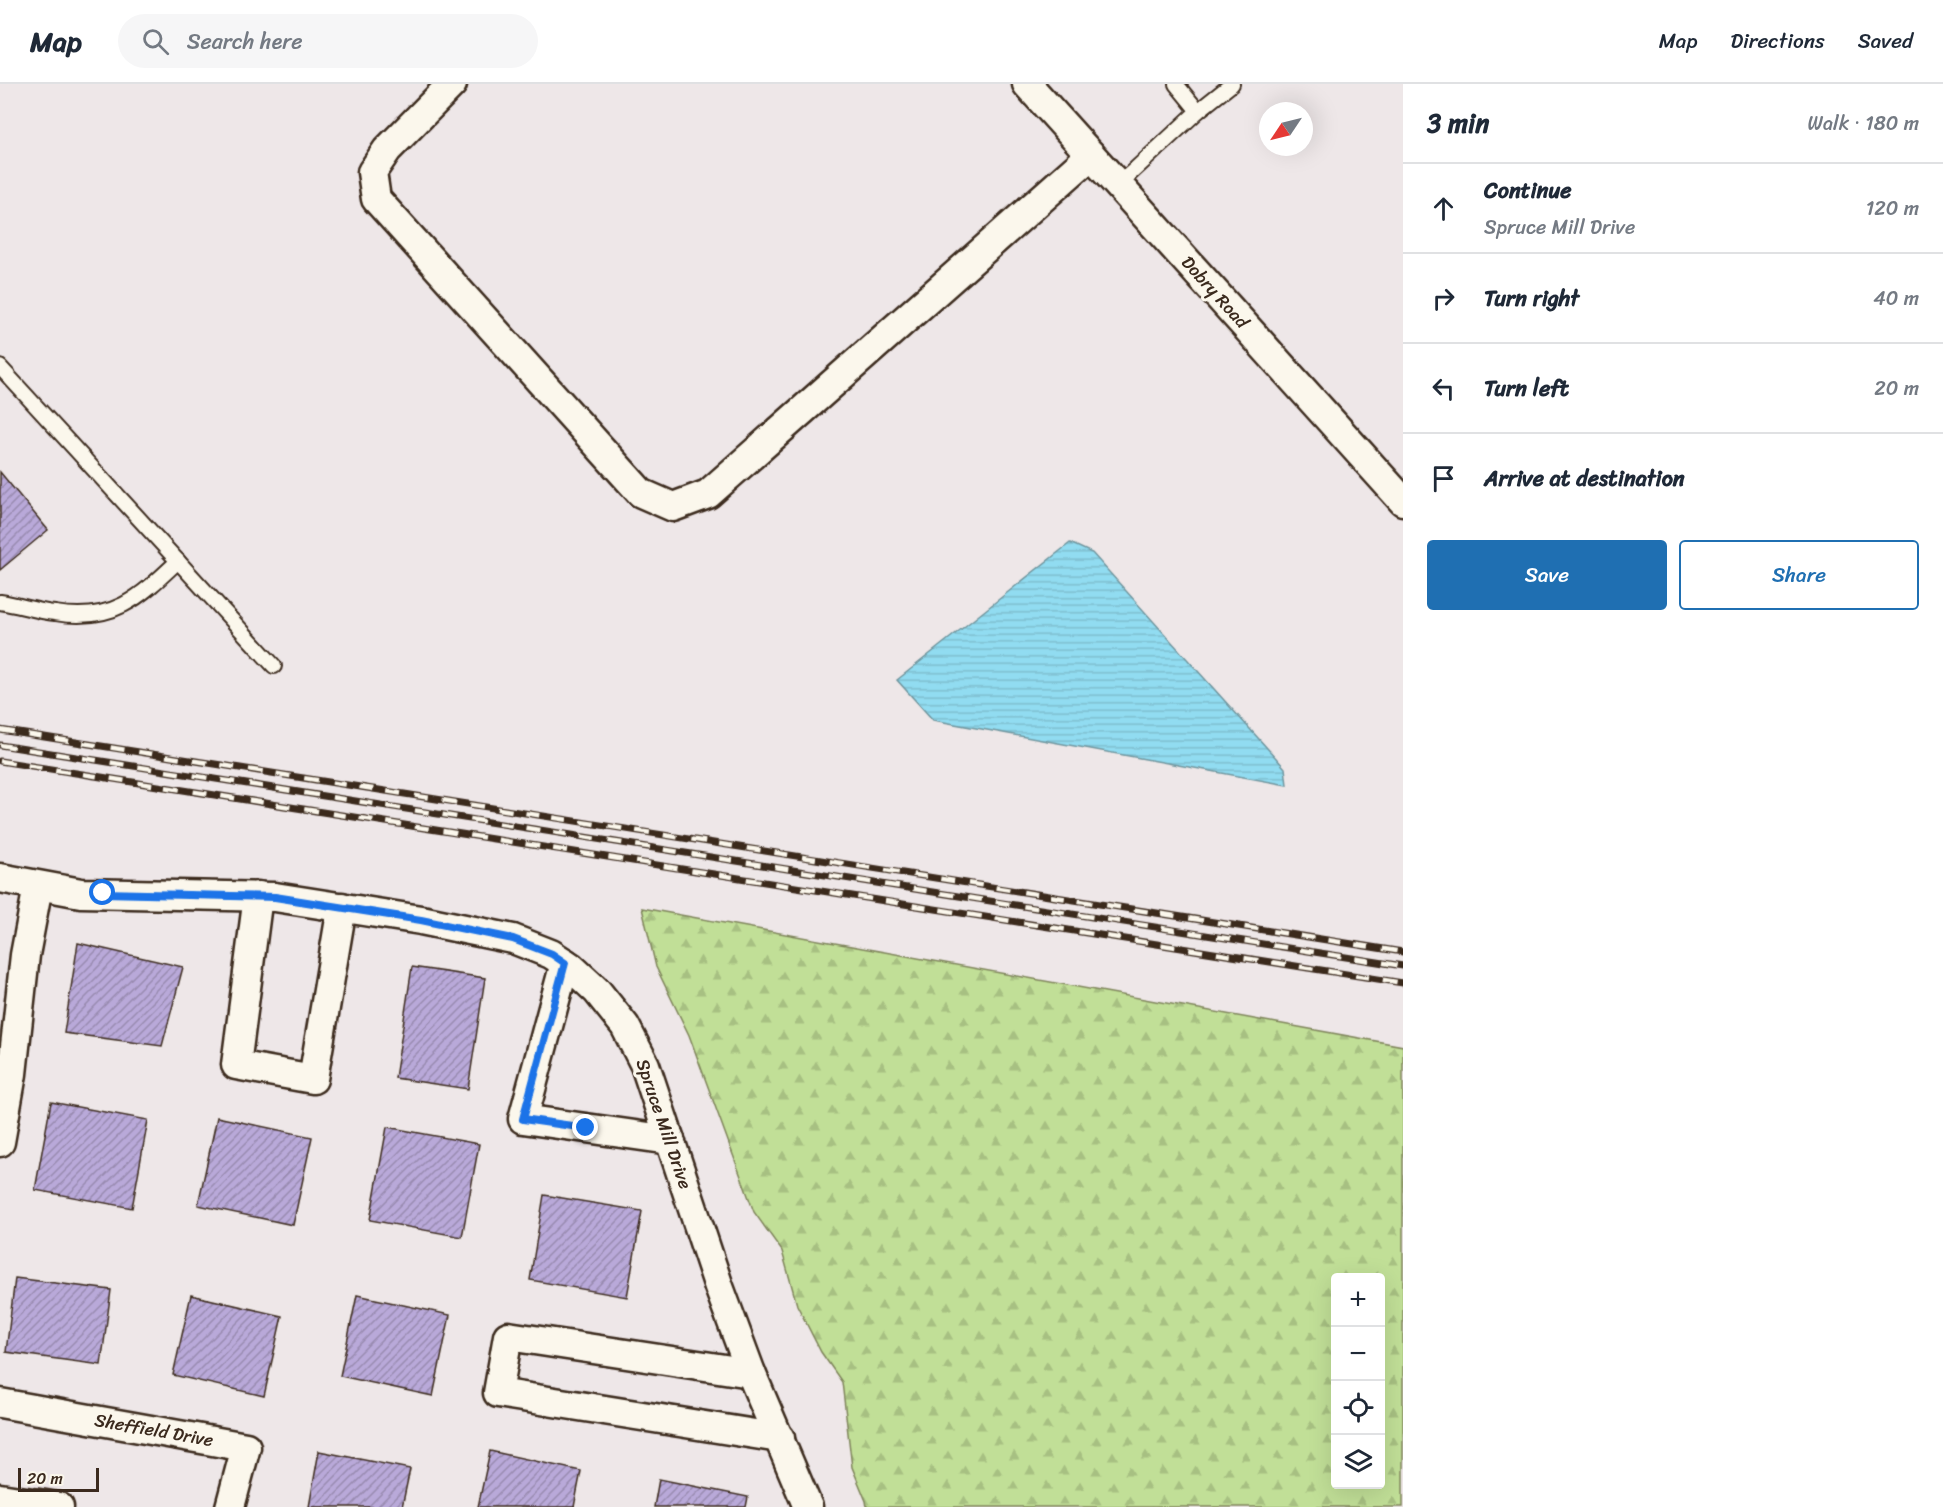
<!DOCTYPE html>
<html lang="en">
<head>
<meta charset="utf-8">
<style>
  :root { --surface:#fff; --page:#f6f6f7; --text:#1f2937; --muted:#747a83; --line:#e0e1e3; --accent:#1f6fb2 }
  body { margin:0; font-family:Sriracha,sans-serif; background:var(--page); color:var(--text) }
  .controls { position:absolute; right:18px; bottom:18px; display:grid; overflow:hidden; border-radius:6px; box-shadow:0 6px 24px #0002 }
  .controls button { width:54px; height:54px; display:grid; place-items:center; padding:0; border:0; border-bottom:2px solid var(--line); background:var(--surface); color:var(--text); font:30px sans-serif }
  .compass { position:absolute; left:1259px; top:18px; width:54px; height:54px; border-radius:50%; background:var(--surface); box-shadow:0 6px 24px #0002; rotate:235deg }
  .scale { position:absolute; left:18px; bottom:15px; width:81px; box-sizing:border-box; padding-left:6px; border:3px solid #3b2a1e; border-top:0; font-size:16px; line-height:21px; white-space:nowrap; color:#3b2a1e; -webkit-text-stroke:4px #fbf7ec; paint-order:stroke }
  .stop { position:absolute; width:18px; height:18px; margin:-14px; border:4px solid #1a73e8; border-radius:50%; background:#fff }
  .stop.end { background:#1a73e8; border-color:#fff; box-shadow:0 2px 6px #0008 }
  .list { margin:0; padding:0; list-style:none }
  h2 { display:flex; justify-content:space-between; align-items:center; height:78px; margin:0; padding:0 24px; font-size:26px }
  h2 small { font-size:20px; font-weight:400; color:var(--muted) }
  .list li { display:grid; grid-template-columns:39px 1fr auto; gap:18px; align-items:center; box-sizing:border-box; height:90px; padding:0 24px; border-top:2px solid var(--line) }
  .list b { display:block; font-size:22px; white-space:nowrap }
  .list p { margin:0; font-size:20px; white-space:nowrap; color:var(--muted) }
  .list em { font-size:20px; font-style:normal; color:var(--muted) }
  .actions { display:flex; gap:12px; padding:18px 24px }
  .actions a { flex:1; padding:14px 0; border:2px solid var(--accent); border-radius:6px; text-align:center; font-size:21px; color:var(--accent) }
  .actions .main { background:var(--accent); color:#fff }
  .icon { flex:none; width:33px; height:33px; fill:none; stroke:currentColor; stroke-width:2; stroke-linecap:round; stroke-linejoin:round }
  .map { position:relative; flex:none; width:1403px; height:1423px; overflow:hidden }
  header { display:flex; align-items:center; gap:36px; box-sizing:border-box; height:84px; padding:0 30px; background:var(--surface); border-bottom:2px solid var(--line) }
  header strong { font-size:28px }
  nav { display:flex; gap:33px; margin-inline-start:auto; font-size:21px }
  .search { width:420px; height:54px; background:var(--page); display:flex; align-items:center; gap:15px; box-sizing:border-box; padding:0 21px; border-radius:33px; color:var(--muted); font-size:22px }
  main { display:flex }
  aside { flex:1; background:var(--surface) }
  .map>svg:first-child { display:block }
  .forest { fill:url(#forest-firs); stroke:#7e845a; stroke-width:1.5; fill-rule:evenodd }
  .water { fill:url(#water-rules); stroke:#6f959d; stroke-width:1.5 }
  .building { fill:url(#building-hatch); stroke:#3b2a1e; stroke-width:1.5 }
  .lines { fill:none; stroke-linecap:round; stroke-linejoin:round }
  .lane-casing { stroke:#3b2a1e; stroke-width:18 }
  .street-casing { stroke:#3b2a1e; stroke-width:33 }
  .lane { stroke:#fbf7ec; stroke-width:14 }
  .street { stroke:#fbf7ec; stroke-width:28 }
  .rail-casing { stroke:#3b2a1e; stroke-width:7 }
  .rail { stroke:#fbf7ec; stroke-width:4.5; stroke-dasharray:14; stroke-linecap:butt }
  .route { stroke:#1a73e8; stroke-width:8 }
  .labels { text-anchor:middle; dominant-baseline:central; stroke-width:6; stroke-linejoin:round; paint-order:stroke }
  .street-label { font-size:18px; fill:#3b2a1e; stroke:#fbf7ec }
</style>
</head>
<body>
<header>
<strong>Map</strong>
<div class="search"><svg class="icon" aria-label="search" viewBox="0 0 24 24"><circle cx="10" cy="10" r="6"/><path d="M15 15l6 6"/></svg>Search here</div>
<nav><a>Map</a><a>Directions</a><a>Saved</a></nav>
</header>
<main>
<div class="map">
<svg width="1403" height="1423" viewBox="0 0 1403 1423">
  <defs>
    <pattern id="forest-firs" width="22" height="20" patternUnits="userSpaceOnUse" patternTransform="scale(1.5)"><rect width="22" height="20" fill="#c1df97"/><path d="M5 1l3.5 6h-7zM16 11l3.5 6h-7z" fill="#a7c082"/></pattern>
    <pattern id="water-rules" width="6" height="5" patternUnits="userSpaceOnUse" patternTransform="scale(1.5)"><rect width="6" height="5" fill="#91dcf1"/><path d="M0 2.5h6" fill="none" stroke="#7ebdce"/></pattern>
    <pattern id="building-hatch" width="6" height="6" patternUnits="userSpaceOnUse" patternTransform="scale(1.5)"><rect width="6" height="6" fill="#b9a9d9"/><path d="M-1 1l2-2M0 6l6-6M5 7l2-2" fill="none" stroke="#988aaf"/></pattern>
  </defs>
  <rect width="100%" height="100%" fill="#eee7e8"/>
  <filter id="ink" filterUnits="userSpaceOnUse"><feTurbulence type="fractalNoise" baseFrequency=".0167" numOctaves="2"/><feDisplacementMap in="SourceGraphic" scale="12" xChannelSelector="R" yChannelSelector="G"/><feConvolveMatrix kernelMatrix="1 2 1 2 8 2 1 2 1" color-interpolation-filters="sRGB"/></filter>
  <g filter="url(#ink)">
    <path class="forest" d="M 642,824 L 1403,962 L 1403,1423 L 867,1423 L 866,1417 L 852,1383 L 842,1298 L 821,1268 L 797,1221 L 782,1167 L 754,1128 L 689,951 L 656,883 ZM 1336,1194 L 1380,1194 L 1380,1400 L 1336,1400 Z"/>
    <polygon class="water" points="1070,459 1092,469 1285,684 1287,701 933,636 897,596"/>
    <g class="building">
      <polygon points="0,388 48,446 0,486"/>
      <polygon points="78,859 183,883 162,962 64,949"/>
      <polygon points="412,883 485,894 468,1005 395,994"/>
      <polygon points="51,1018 148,1036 132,1124 35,1106"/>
      <polygon points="217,1033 312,1053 293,1141 198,1121"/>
      <polygon points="387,1043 479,1060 462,1153 370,1136"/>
      <polygon points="544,1111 642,1127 627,1213 530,1196"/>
      <polygon points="15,1194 111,1206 101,1281 6,1268"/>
      <polygon points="191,1211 282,1232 264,1312 173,1291"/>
      <polygon points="357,1211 450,1231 433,1312 340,1292"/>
      <polygon points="319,1367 410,1385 402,1423 309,1423"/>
      <polygon points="490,1367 581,1387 574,1423 478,1423"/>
      <polygon points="659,1395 748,1413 746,1423 654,1423"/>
    </g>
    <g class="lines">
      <defs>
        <g id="lane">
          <polyline points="1198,27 1232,0"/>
          <polyline points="1118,101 1198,27 1176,0"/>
          <polyline points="0,283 274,582"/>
          <path d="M 0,518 C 19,521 37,527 55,529 C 113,539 139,514 178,477"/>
        </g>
        <g id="street">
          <polyline points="452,0 387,66 372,88 376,115 641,409 673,423 708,410 1091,71"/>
          <polyline points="1027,0 1403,417"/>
          <polyline points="0,794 81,809 275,813 421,836 513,855 551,870 571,883 597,907 625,942 645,981 719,1203 751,1289 808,1423"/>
          <polyline points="258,812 236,981 313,995 342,823"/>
          <polyline points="565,879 523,1035 670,1056"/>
          <polyline points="0,1058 12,990 25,871 38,802"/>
          <polyline points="751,1289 508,1252 498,1309 780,1354"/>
          <polyline points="0,1319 246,1363 230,1423"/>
          <polyline points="0,1414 59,1423"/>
        </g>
      </defs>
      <use href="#lane" class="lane-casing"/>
      <use href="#street" class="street-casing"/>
      <use href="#lane" class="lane"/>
      <use href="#street" class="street"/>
      <defs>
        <g id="rail">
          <polyline points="0,646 1403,868"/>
          <polyline points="0,661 1403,882"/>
          <polyline points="0,677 1403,899"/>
        </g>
      </defs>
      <use href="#rail" class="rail-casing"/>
      <use href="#rail" class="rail"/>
    </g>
  </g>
  <g class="lines" filter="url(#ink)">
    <polyline class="route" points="103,809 275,813 421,836 513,855 552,870 565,879 523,1035 586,1044"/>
  </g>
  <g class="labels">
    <g class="street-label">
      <text transform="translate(1215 208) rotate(48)">Dobry Road</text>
      <text transform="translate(664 1040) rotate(71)">Spruce Mill Drive</text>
      <text transform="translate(154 1346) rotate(10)">Sheffield Drive</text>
    </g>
  </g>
</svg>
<div class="controls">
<button>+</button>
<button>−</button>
<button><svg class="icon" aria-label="locate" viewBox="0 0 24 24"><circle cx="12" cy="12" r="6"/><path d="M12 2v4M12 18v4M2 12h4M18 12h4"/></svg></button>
<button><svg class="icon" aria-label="layers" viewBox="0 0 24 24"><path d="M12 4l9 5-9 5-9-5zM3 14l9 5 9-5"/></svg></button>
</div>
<svg class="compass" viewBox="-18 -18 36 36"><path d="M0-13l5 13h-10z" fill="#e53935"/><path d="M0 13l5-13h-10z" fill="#747a83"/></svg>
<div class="scale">20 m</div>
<div class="stop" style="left:103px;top:809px"></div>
<div class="stop end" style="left:586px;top:1044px"></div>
</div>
<aside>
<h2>3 min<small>Walk · 180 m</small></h2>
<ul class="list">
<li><svg class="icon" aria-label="ahead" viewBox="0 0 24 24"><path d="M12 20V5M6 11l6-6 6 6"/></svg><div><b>Continue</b><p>Spruce Mill Drive</p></div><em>120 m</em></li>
<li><svg class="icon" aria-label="right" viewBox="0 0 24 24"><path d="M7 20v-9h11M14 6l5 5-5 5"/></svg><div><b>Turn right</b></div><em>40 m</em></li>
<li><svg class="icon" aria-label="left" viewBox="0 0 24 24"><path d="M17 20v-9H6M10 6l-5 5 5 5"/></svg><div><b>Turn left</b></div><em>20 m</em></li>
<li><svg class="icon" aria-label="arrive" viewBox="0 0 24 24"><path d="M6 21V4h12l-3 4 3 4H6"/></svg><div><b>Arrive at destination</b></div></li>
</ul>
<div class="actions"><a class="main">Save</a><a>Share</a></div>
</aside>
</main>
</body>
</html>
